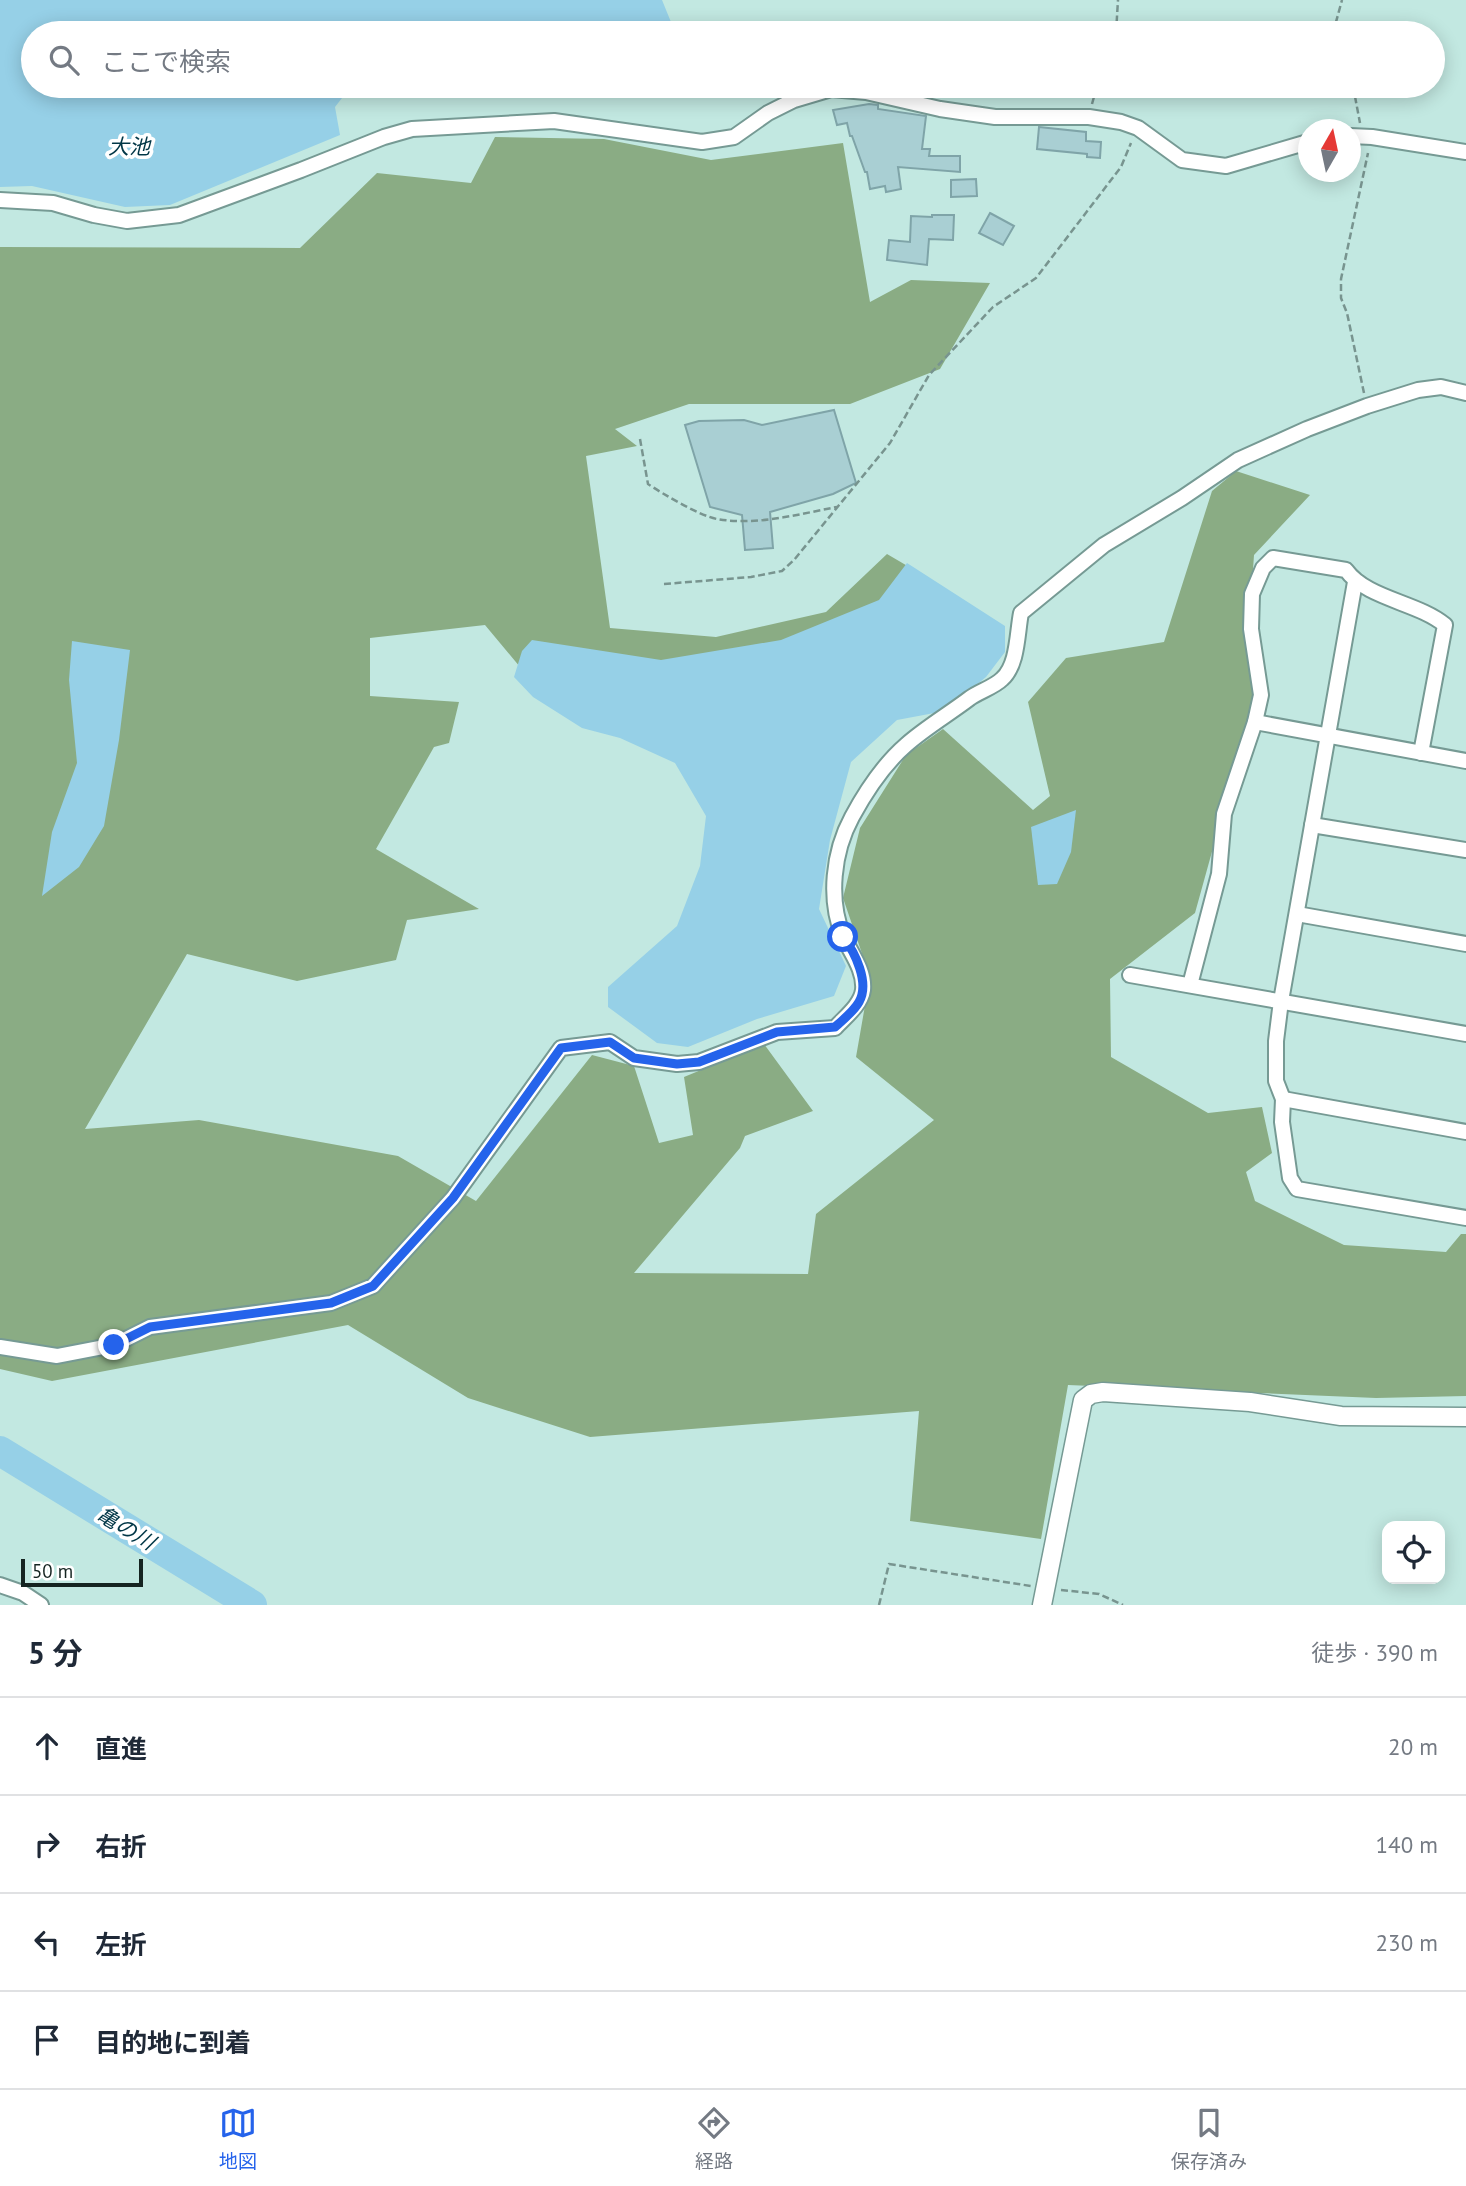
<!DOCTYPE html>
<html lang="ja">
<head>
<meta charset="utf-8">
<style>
  :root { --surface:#fff; --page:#f6f6f7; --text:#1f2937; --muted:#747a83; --line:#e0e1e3; --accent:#2563eb }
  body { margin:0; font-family:"PT Sans","Noto Sans JP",sans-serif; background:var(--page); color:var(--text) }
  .controls { position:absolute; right:21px; bottom:21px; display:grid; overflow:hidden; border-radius:14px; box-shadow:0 4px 18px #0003 }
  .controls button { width:63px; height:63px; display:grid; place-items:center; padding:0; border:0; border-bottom:2px solid var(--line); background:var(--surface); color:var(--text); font:35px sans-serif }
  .compass { position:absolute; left:1298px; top:119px; width:63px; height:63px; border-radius:50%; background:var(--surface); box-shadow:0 4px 18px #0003; rotate:9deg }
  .scale { position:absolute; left:21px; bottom:18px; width:122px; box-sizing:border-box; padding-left:7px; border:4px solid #152421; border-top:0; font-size:19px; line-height:24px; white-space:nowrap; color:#152421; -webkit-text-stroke:5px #fff; paint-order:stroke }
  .stop { position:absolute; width:21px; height:21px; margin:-16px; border:5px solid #2563eb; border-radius:50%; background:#fff }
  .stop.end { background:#2563eb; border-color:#fff; box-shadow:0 2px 7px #0008 }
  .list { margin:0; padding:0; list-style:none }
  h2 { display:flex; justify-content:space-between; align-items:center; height:91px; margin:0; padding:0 28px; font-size:30px }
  h2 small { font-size:23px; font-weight:400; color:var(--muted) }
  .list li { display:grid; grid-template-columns:46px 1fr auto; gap:21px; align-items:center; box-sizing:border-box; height:98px; padding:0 28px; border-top:2px solid var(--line) }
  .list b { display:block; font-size:26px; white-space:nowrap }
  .list em { font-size:23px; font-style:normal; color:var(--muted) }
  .icon { flex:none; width:38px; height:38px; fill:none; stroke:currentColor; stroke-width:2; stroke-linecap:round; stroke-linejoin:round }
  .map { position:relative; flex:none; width:1466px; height:1605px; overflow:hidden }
  .search { position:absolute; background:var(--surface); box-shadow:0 4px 18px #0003; left:21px; right:21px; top:21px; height:77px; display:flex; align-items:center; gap:18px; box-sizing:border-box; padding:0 24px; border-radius:38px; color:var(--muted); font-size:26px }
  .sheet { height:483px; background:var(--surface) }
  nav { display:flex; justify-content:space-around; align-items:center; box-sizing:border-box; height:98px; border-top:2px solid var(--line); background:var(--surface); font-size:19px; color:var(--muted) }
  nav a { display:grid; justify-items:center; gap:4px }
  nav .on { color:var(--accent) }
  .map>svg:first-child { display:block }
  .forest { fill:#8aac84 }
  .water { fill:#96d0e7 }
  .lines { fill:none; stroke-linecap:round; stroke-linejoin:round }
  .river { stroke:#96d0e7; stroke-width:30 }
  .building { fill:#a9cfd3; stroke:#7fa4a8; stroke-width:2 }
  .minor-casing { stroke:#769a94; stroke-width:18 }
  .tertiary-casing { stroke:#769a94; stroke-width:21 }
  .path { stroke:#78948f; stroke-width:2.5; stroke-dasharray:7 3.5; stroke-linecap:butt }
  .minor { stroke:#fff; stroke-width:14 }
  .tertiary { stroke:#fff; stroke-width:18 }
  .route { stroke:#2563eb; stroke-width:9 }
  .labels { text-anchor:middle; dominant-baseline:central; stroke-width:7; stroke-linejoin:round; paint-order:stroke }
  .water-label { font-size:21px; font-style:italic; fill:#003646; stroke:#fff }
</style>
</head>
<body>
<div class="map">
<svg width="1466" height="1605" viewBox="0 0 1466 1605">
  <rect width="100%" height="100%" fill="#c2e8e1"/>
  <polygon class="forest" points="495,137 604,139 711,160 843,143 870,302 911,280 990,283 940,369 850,404 689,404 615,429 637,446 586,456 610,628 716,637 826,612 887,554 916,571 851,642 670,680 520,667 485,625 370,638 370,696 459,702 449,743 434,747 376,849 479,909 407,920 396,960 297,981 187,954 85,1129 199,1120 398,1156 476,1201 592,1055 634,1066 659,1143 693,1135 684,1077 764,1044 813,1111 745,1136 740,1148 634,1273 808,1274 816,1214 934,1120 856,1057 870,977 843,898 860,828 906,755 943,729 1033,810 1050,796 1028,702 1066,658 1164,642 1212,491 1236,471 1310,495 1254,555 1247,656 1254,700 1195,913 1110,979 1111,1057 1208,1113 1262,1107 1272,1153 1246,1172 1255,1201 1344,1245 1446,1252 1461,1234 1466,1234 1466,1396 1376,1398 1068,1385 1041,1539 910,1521 919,1411 590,1437 468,1398 348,1325 52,1381 0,1369 0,247 300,248 377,173 471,183"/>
  <g class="water">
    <polygon points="0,0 662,0 673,27 656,33 33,33 33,86 354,86 349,89 335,107 340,135 170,205 125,207 32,186 0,187"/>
    <polygon points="907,563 1005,626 1005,652 986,677 945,711 897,720 851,762 830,840 819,909 846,966 834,996 757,1019 688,1047 657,1043 608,1007 608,987 677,926 700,866 706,816 675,763 620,738 582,728 533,697 514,677 522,651 532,640 661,660 781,640 879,600"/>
    <polygon points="72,641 130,650 119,740 104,826 79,867 42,896 52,832 77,763 69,680"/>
    <polygon points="1076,810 1071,852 1057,884 1038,885 1031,827"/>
  </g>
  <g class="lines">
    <polyline class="river" points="0,1451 252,1605"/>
  </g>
  <g class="building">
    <polygon points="869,104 878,105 878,109 926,116 922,149 930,149 929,156 960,156 960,172 898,167 901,189 886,192 885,186 870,189 867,172 865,172 852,136 850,136 847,123 837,125 833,110"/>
    <polygon points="1039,127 1086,132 1086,141 1101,142 1100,158 1087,157 1087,154 1037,149"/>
    <polygon points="976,179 977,196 951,197 951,180"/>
    <polygon points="990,213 1014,226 1003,245 979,233"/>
    <polygon points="932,215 954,215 953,240 929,239 927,265 887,260 889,240 910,242 911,216 932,217"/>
    <polygon points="834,410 856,483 833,494 770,512 773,548 745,550 742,515 710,507 685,425 699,421 744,420 762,425"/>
  </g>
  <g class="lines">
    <defs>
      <g id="minor">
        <polyline points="1350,136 1372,137 1466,152"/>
        <polyline points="0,200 53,203 94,215 127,221 179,215 301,170 384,137 412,129 554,121 702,142 734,137 768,113 794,100 831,89 866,92 940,109 995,117 1089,117 1121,122 1138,128 1182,160 1226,166 1308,142"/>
        <polyline points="1355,582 1281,1001 1276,1041 1276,1081 1283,1099 1282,1122 1290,1178 1297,1189 1466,1218"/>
        <polyline points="1255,722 1466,761"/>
        <polyline points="1312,825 1466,850"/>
        <polyline points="1297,914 1466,944"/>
        <polyline points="1130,975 1466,1034"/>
        <path d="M 1190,985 L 1219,874 L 1224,814 L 1255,722 L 1261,695 L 1251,629 L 1252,594 L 1263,568 L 1273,558 L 1346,570 C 1367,599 1417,602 1445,625 L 1421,753"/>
        <polyline points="1283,1099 1466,1132"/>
        <path d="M 0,1347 L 57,1356 L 114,1345 L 150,1327 L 331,1303 L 373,1286 L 453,1198 L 561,1048 L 610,1042 L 634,1058 L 677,1064 L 699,1062 L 777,1032 L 835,1028 C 845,1017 861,1005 863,990 C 865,970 850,952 843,936 C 828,899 833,852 852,817 C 866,791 883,765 906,745 C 925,728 949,714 970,698 C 980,691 994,687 1002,679 C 1018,665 1017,633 1021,613 L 1104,545 L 1182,498 L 1238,460 L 1307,429 L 1367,406 L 1418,390 L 1441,387 L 1466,393"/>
        <polyline points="0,1585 23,1593 41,1605"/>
      </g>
      <polyline id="tertiary" points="1042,1605 1083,1400 1091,1394 1103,1392 1250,1402 1341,1416 1466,1417"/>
    </defs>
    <use href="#minor" class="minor-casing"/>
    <use href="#tertiary" class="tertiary-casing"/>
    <g class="path">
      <polyline points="1116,33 1118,0"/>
      <polyline points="1333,33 1342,0"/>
      <polyline points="1353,86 1360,123"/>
      <polyline points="1092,104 1097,86"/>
      <polyline points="1364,393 1347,313 1341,298 1341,279 1368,153"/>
      <path d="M 640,439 L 648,484 C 663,494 700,516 717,519 C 756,526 799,514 837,507"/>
      <polyline points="664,584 751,577 782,571 794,560 890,443 929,375 993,307 1036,278 1121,167 1131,143"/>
      <polyline points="1061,1590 1099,1594 1123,1605"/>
      <polyline points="879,1605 889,1564 1031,1586"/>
    </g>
    <use href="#minor" class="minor"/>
    <use href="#tertiary" class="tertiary"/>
  </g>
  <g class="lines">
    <path class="route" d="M 114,1345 L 150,1327 L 331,1303 L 373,1286 L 453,1198 L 561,1048 L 610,1042 L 634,1058 L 677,1064 L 699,1062 L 777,1032 L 835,1027 C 843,1020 854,1011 859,1002 C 870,983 855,952 843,937"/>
  </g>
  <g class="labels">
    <g class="water-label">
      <text x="129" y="146">大池</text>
      <text transform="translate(126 1528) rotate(31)">亀の川</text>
    </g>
  </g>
</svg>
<div class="controls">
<button><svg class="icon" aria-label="locate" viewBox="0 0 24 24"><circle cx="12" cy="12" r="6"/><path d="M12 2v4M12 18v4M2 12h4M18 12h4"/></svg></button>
</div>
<svg class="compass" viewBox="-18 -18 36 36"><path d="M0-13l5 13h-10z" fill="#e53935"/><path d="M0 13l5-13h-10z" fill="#747a83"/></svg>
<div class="scale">50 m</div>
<div class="stop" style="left:843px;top:937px"></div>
<div class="stop end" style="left:114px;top:1345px"></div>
<div class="search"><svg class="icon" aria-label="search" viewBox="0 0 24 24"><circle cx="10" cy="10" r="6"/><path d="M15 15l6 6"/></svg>ここで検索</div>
</div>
<section class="sheet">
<h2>5 分<small>徒歩 · 390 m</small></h2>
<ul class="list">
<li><svg class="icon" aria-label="ahead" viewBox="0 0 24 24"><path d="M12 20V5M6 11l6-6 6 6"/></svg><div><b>直進</b></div><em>20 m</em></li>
<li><svg class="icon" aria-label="right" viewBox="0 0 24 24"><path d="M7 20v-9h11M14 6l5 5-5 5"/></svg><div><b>右折</b></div><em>140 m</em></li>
<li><svg class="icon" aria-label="left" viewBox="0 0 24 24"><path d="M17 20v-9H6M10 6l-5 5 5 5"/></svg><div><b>左折</b></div><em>230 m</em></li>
<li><svg class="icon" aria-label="arrive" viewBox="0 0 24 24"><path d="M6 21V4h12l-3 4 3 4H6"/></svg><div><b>目的地に到着</b></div></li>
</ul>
</section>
<nav>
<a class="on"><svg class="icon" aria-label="map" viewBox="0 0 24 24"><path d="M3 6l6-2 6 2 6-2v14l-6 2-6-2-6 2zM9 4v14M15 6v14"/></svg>地図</a>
<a><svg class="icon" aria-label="directions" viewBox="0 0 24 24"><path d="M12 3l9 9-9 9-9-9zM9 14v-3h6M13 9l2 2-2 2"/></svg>経路</a>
<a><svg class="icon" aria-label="saved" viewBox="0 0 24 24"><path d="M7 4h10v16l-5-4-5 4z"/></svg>保存済み</a>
</nav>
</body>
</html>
